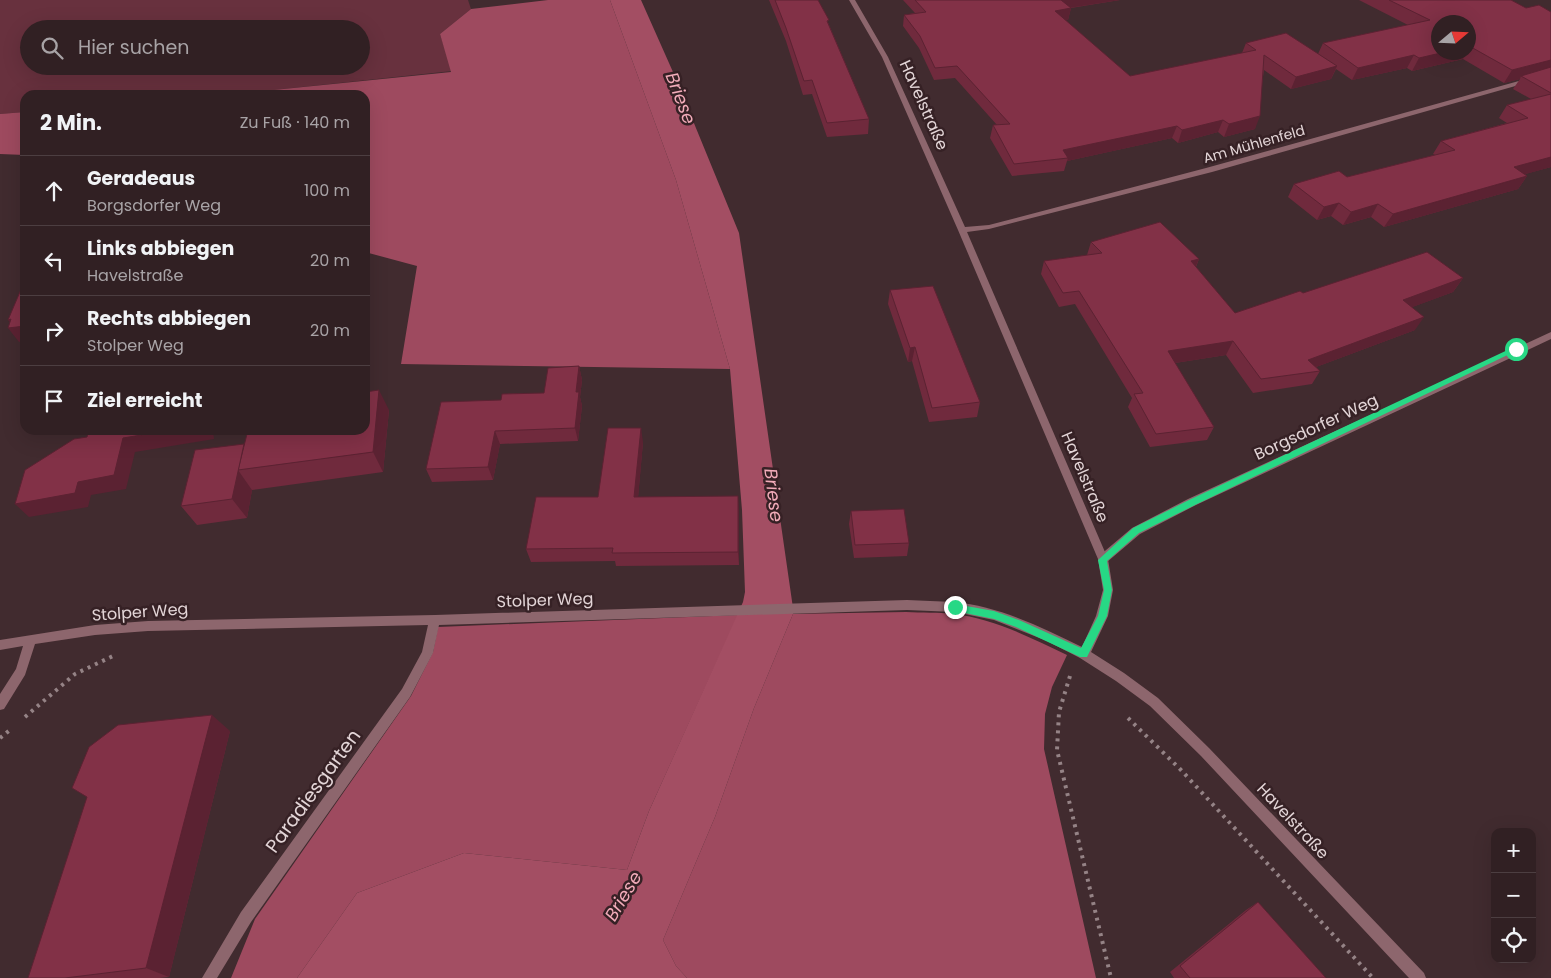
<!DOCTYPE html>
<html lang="de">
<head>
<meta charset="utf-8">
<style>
  :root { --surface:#312023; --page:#39282b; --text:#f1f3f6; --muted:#a8a3a6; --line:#4c3e41 }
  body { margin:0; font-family:Poppins,sans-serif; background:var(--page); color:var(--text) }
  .controls { position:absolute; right:15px; bottom:15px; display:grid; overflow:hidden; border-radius:10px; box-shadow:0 5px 20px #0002 }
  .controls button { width:45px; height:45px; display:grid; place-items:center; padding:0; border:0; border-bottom:1px solid var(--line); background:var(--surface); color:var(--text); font:25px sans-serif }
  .compass { position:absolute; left:1431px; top:15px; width:45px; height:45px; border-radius:50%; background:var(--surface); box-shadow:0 5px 20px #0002; rotate:71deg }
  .stop { position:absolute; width:15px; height:15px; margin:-11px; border:4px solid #27d885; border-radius:50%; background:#fff }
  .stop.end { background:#27d885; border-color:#fff; box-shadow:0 1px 5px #0008 }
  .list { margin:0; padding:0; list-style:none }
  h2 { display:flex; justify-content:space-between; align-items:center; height:65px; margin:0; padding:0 20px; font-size:21px }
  h2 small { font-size:16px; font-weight:400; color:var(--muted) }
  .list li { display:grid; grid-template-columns:32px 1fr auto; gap:15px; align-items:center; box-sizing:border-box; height:70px; padding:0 20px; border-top:1px solid var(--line) }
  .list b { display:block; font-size:19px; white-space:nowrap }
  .list p { margin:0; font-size:16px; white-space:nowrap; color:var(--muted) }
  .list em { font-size:16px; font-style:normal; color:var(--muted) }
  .icon { flex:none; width:28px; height:28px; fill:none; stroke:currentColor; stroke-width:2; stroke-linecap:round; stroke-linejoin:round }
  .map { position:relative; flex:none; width:1551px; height:978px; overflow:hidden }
  .search { position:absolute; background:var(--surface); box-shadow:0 5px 20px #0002; left:20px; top:20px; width:350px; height:55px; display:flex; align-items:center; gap:12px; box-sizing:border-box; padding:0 18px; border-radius:28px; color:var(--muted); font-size:19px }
  .panel { position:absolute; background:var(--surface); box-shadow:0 5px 20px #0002; left:20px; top:90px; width:350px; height:345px; border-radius:15px }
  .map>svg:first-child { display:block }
  .green { fill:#68313e; fill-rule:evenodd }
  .forest { fill:#9e4a5f }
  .water { fill:#a34e63 }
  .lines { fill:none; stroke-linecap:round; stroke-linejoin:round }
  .path { stroke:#958386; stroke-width:4; stroke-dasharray:3 5; stroke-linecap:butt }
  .service { fill:#8d666d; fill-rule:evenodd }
  .minor { fill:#8d666d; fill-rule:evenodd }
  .wall { fill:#702a3d; fill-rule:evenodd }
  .shaded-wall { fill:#5b2232 }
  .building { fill:#823147; stroke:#5b2232 }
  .route { fill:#27d885 }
  .labels { text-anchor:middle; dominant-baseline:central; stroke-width:5; stroke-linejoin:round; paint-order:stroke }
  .far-street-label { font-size:14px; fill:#e3d5d7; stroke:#362125 }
  .street-label { font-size:16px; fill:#e3d5d7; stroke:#362125 }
  .water-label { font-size:18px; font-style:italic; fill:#f3acba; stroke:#362125 }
  .near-street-label { font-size:19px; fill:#e3d5d7; stroke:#362125 }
</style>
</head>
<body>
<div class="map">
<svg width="1551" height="978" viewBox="0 0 1551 978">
  <rect width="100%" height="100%" fill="#412b2f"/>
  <path class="green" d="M 0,0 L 468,0 L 471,9 L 440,34 L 452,71 L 255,92 L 255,95 L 25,95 L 25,112 L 0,114 ZM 29,29 L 361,29 L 361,66 L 29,66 Z"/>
  <g class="forest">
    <polygon points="548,0 610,0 676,180 730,369 401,364 417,266 365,252 365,95 255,95 254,92 451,72 440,34 471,9"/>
    <polygon points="25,112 25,155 0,154 0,114"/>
    <path d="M 906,612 C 922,613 938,612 953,614 C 993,618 1031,638 1067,655 L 1052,687 L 1045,714 L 1044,749 L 1096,978 L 687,978 L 676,966 L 663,940 L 715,817 L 754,708 L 793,614 Z"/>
    <polygon points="738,615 649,811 627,870 464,853 357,893 297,978 231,978 255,919 411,696 433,652 438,627"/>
  </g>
  <polygon class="water" points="610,0 641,0 673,72 739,233 793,608 793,614 754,708 715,817 663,940 676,966 687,978 297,978 357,893 464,853 627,870 649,811 743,602 745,592 742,510 730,369 676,180"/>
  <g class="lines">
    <g class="path">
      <polyline points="1070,676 1059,712 1057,750 1111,978"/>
      <polyline points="25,717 75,674 113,656"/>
      <polyline points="1128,718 1181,770 1373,978"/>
      <polyline points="0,738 10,730"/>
    </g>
    <polygon class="service" points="1551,332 1551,339 1196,505 1140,534 1107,562 1103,563 1099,562 1098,559 1099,556 1132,528 1188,499"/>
    <path class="minor" d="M 849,0 L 855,0 L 888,57 L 965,227 L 989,225 L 1206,168 L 1551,72 L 1551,76 L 1212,172 L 989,229 L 967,232 L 1108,559 L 1113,590 L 1108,616 L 1091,652 L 1124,673 L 1158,698 L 1209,748 L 1424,973 L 1426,978 L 1409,978 L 1201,756 L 1150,706 L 1116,681 L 1080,658 L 1047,641 L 994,620 L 955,612 L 907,610 L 439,625 L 433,653 L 410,697 L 251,922 L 217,978 L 202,978 L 241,912 L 402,689 L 422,652 L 428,625 L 148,631 L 95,635 L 35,644 L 25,675 L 4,709 L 0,710 L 0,694 L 16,669 L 23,646 L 0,650 L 0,640 L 95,625 L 148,621 L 435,615 L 907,600 C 922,601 938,601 954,602 C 998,606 1042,627 1082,647 L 1096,616 L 1103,590 L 1098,559 L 958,230 L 882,57 Z"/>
  </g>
  <g class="wall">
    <polygon points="769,0 818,0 829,25 869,119 868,134 827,137 812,94 803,95 786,41"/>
    <path d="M 903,0 L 1120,0 L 1071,8 L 1068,20 L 1065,20 L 1130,76 L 1242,53 L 1246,43 L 1318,54 L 1323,43 L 1408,25 L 1359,0 L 1511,0 L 1526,8 L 1551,12 L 1551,167 L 1525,174 L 1527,176 L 1518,189 L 1384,227 L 1371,217 L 1343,225 L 1331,216 L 1317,220 L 1288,197 L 1294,184 L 1347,177 L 1435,155 L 1433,154 L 1441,141 L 1507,123 L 1499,118 L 1507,105 L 1531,99 L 1513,89 L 1520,79 L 1504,83 L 1463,59 L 1412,71 L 1407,68 L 1352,80 L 1336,69 L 1331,79 L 1291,89 L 1264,70 L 1255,129 L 1224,137 L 1218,132 L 1178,143 L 1172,138 L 1067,161 L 1064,171 L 1012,176 L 990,138 L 993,125 L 997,125 L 955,78 L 934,80 L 919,48 L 903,26 L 904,15 L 915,13 ZM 1468,22 L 1468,52 L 1438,52 Z"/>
    <polygon points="1091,242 1199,259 1196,267 1235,313 1303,293 1463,278 1453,292 1412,307 1415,330 1316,367 1320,371 1312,384 1253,393 1226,355 1175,363 1214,427 1207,440 1150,447 1128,407 1132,398 1075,304 1059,307 1041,274 1044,261 1087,255"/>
    <polygon points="890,290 980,402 977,417 929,422 912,361 908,362 888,304"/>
    <polygon points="579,366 582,380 580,397 582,406 578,441 500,444 493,480 432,482 426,469 501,400 544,393"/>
    <polygon points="389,410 383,472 252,490 247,518 197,525 181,506 244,444"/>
    <polygon points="643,442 638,497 739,510 739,565 616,566 615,561 531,562 526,549 598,497"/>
    <polygon points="851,511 909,543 907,556 854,558 849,524"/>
    <polygon points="230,731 169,977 160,978 28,978"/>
    <polygon points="1258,902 1326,978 1174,978 1170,972 1246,910"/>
  </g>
  <g class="shaded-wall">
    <polygon points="1059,0 1120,0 1056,10"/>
    <polygon points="1071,8 1068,20 1052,23 1055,11"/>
    <polygon points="1445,52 1467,52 1463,59 1412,71 1419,58"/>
    <polygon points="1414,55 1407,68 1352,80 1358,68"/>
    <polygon points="1551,60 1551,69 1521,76 1520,79 1504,83 1512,70"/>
    <polygon points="1337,66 1331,79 1291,89 1296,77"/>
    <polygon points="1260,116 1255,129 1224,137 1229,124"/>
    <polygon points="1223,120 1218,132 1178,143 1182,130"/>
    <polygon points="1177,126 1172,138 1067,161 1068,158 1063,150"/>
    <polygon points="1551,157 1551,167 1504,180 1514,167"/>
    <polygon points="1527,176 1518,189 1384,227 1393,214"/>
    <polygon points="1339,203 1331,216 1317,220 1324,207"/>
    <polygon points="1378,204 1371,217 1343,225 1351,212"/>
    <polygon points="1199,259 1193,273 1191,261"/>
    <polygon points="1463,278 1453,292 1394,314 1403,300"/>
    <polygon points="1424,317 1415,330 1300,373 1308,360"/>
    <polygon points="11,319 25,326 25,341 19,342 8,328 14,327 8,320"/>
    <polygon points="1233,341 1226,355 1162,365 1168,351"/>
    <polygon points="915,347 912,361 908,362 910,348"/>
    <polygon points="579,366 582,380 580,397 582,406 578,441 575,428 576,392"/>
    <polygon points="379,390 389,410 383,472 373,452"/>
    <polygon points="641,428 643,442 637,511 634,497"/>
    <polygon points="172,430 213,430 214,439 135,452 126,489 91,495 88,507 29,517 15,504 78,482 123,438"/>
    <polygon points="495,431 500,444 493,480 488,467"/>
    <polygon points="244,444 238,470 252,490 247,518 232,499"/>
    <polygon points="738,496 739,510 739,565 738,552"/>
    <polygon points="212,715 230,731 169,977 146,968"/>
  </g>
  <g class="building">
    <polygon points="775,0 818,0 829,20 827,21 869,119 827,123 812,80 804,81 786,28"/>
    <polygon points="915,0 1061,0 1071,8 1055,11 1130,76 1256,50 1246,43 1286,33 1337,66 1296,77 1264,55 1260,116 1229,124 1223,120 1182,130 1177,126 1063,150 1068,158 1014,164 993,125 1010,124 957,66 935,68 920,36 904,15 926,12"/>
    <polygon points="1389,0 1511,0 1526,8 1539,5 1551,12 1551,60 1512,70 1471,47 1468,47 1468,22 1438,22 1438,52 1445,52 1419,58 1414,55 1358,68 1323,43 1430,20"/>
    <polygon points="1551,67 1551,93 1521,76"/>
    <polygon points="1551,94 1551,157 1514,167 1527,176 1393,214 1378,204 1351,212 1339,203 1324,207 1294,184 1339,171 1347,177 1455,150 1441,141 1528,118 1507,105"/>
    <polygon points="1160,222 1199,259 1191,261 1235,313 1300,291 1303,293 1427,252 1463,278 1403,300 1424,317 1308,360 1320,371 1261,379 1233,341 1168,351 1214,427 1156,434 1134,394 1143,393 1079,291 1063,293 1044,261 1102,253 1091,242"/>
    <polygon points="25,280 25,326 8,328 11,319 8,320"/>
    <polygon points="933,286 980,402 932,408 915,347 910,348 890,290"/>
    <polygon points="579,366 576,392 579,392 575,428 495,431 488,467 426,469 441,402 501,400 502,394 544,393 548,368"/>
    <polygon points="379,390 373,452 238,470 248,430 365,430 365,392"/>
    <polygon points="608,428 641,428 634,497 738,496 738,552 612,553 613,548 526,549 536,497 598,497"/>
    <polygon points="89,430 172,430 123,438 114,475 78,482 75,493 15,504 25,470 74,439 87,437"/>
    <polygon points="244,444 232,499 181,506 195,450"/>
    <polygon points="904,509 909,543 855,545 851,511"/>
    <polygon points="212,715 146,968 65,978 28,978 87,797 72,788 89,747 118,725"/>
    <polygon points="1258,902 1326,978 1190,978 1180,966"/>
  </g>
  <polygon class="route" points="1514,347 1520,349 1195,505 1139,533 1107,561 1112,590 1107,616 1087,657 1080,657 1016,627 994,619 955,611 950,607 955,604 994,611 1019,620 1081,648 1098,616 1104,590 1098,560 1133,528 1189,500"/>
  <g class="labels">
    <g class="far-street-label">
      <text transform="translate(1254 144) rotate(-16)">Am Mühlenfeld</text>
    </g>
    <g class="street-label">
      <text transform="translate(924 105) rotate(66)">Havelstraße</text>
      <text transform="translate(1316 427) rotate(-25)">Borgsdorfer Weg</text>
      <text transform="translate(1085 477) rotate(67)">Havelstraße</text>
      <text transform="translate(545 600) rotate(-2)">Stolper Weg</text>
      <text transform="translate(140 612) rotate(-4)">Stolper Weg</text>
      <text transform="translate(1293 821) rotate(47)">Havelstraße</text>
    </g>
    <g class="water-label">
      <text transform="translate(681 98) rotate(69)">Briese</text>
      <text transform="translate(774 495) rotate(83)">Briese</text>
      <text transform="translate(623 896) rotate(-59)">Briese</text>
    </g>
    <g class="near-street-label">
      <text transform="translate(313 791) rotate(-54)">Paradiesgarten</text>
    </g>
  </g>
</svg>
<div class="controls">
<button>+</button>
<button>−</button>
<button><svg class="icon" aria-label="locate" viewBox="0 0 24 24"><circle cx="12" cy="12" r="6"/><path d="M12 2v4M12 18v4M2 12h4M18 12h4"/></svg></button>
</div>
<svg class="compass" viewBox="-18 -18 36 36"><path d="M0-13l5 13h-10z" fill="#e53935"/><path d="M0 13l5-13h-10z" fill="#a8a3a6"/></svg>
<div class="stop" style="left:1516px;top:349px"></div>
<div class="stop end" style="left:955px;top:607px"></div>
<div class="search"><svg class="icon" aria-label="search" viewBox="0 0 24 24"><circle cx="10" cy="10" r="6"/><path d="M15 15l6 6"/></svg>Hier suchen</div>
<section class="panel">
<h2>2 Min.<small>Zu Fuß · 140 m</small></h2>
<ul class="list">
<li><svg class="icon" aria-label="ahead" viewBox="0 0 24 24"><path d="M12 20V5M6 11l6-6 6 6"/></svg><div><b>Geradeaus</b><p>Borgsdorfer Weg</p></div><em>100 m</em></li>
<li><svg class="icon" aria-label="left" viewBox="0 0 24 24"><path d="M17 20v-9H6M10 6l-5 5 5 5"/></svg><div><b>Links abbiegen</b><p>Havelstraße</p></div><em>20 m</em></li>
<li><svg class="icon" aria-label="right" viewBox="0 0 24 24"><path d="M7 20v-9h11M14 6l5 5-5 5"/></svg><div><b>Rechts abbiegen</b><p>Stolper Weg</p></div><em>20 m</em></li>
<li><svg class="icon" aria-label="arrive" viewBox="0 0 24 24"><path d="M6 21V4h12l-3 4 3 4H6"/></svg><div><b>Ziel erreicht</b></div></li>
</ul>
</section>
</div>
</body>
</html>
